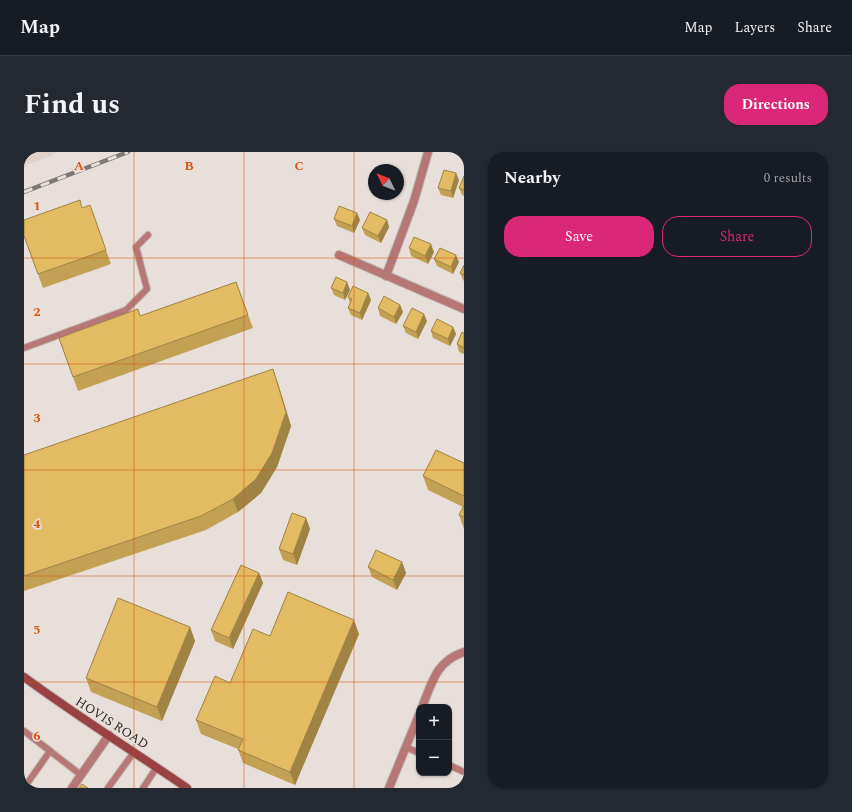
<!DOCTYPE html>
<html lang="en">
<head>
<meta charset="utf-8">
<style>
  :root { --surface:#171b24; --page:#242831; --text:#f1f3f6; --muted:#9ea1a6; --line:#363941; --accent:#db2777 }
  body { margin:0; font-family:Spectral,serif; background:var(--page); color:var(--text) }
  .controls { position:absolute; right:12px; bottom:12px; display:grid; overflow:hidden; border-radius:8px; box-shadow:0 1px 3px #0004 }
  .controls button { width:36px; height:36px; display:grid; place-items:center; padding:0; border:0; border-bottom:1px solid var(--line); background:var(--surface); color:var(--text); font:20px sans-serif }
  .compass { position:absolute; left:344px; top:12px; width:36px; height:36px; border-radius:50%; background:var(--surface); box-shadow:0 1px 3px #0004; rotate:313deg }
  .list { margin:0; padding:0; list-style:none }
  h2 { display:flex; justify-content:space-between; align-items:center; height:52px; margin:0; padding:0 16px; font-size:17px }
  h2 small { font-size:13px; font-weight:400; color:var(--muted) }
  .actions { display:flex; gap:8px; padding:12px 16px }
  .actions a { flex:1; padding:9px 0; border:1px solid var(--accent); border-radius:16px; text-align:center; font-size:14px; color:var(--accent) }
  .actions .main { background:var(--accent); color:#fff }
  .map { position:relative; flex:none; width:440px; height:636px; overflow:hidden; border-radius:16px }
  header { display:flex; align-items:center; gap:24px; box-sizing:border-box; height:56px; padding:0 20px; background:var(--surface); border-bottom:1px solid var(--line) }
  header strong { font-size:19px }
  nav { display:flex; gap:22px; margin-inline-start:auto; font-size:14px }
  .intro { display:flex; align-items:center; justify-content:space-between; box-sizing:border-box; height:96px; padding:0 24px }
  h1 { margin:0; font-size:28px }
  .button { padding:10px 18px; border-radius:16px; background:var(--accent); color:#fff; font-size:14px; font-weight:700 }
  main { display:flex; gap:24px; padding:0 24px }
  aside { flex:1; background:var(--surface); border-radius:16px; box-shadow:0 1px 3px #0004 }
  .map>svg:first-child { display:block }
  .built { fill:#e2d2c9 }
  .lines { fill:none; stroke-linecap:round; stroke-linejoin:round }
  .lane-casing { stroke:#c2bab6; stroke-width:8 }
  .street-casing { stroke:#c2bab6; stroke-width:10 }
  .secondary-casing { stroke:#c2bab6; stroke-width:10 }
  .lane { stroke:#b67776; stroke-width:6 }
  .street { stroke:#b67776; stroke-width:8 }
  .secondary { stroke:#9a4143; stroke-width:8 }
  .rail-casing { stroke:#7d7874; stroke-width:4.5 }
  .rail { stroke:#e8dfda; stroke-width:3; stroke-dasharray:9; stroke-linecap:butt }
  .wall { fill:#c3a154 }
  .shaded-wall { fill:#9f8345 }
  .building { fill:#e3bb62; stroke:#9f8345 }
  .grid { fill:none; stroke:#d5540f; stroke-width:1; stroke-opacity:0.55 }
  .labels { text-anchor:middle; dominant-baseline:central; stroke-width:3; stroke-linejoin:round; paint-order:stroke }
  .street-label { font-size:13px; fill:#2b2826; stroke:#e8dfda }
  .grid-label { font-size:13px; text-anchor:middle; font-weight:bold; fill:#d5540f; stroke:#e8dfda; stroke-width:3; stroke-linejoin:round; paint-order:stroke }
</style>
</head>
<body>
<header>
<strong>Map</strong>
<nav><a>Map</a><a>Layers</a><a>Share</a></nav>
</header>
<div class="intro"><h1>Find us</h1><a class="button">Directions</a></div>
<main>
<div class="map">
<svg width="440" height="636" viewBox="0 0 440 636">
  <rect width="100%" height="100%" fill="#e8dfda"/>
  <polygon class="built" points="0,0 32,0 27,4 0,14"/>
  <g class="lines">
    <defs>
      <g id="lane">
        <polyline points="0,196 102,158 123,137 112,95 124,83"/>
        <polyline points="0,579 26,599"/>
        <polyline points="382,595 395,601"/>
        <polyline points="425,613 440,620"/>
        <polyline points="0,636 26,599 57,623"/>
        <polyline points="84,636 110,600"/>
        <polyline points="119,636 133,615"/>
      </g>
      <g id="street">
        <polyline points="438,0 440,1"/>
        <polyline points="315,103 440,157"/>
        <polyline points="362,124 390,49 404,0"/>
        <path d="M 398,555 C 408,531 412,509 440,500"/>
        <polyline points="48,636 85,583"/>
        <polyline points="365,636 395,563"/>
      </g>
      <path id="secondary" d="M 0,525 C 53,564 109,599 163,636"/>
    </defs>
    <use href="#lane" class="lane-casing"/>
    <use href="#street" class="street-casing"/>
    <use href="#secondary" class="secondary-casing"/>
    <use href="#lane" class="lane"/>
    <use href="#street" class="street"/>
    <use href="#secondary" class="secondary"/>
    <defs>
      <polyline id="rail" points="0,40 104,0"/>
    </defs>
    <use href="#rail" class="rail-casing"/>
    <use href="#rail" class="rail"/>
  </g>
  <g class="wall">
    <polygon points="440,24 440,44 438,43 435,36"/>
    <polygon points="435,28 429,46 417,43 414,36"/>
    <polygon points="66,53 87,112 19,136 0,84 59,56"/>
    <polygon points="333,61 336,68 330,81 313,74 310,67"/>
    <polygon points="363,68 365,75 357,91 341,83 338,76"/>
    <polygon points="385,96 410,100 404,112 387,104"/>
    <polygon points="410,107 435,110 429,122 413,114"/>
    <polygon points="440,113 440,129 439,128 436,121"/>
    <polygon points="212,130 229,176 54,239 35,186 116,164"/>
    <polygon points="323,130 326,138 321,148 310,143 307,136"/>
    <polygon points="344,141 347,148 338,168 327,163 324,156 326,151 324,145"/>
    <polygon points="376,153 379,160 372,172 356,164 354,156"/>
    <polygon points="403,169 394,187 382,181 379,174"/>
    <polygon points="429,175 432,182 426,194 409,186 407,179"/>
    <polygon points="440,181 440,202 435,200 433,192"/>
    <polygon points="254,231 267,274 253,315 237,341 214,360 182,378 0,439 0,303"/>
    <polygon points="440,311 440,377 435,363 439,355 404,338 399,324"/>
    <polygon points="282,366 286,377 273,413 259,408 255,397"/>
    <polygon points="378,410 382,421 373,438 348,425 344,415"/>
    <polygon points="235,421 239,431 209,497 191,489 187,478"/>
    <polygon points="166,475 171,489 138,569 67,540 62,526"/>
    <polygon points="335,482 271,633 219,611 214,597 177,582 172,568 206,531 246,484"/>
  </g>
  <g class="shaded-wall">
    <polygon points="432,21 435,28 429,46 427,39"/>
    <polygon points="333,61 336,68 330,81 328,74"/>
    <polygon points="363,68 365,75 357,91 354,84"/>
    <polygon points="407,92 410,100 404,112 401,104"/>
    <polygon points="432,103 435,110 429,122 427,115"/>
    <polygon points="323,130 326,138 321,148 319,141"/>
    <polygon points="344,141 347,148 338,168 336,161"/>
    <polygon points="376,153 379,160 372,172 370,165"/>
    <polygon points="400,162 403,169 394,187 392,180"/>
    <polygon points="429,175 432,182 426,194 424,187"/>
    <polygon points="249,217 267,274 253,315 237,341 214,360 209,347"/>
    <polygon points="282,366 286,377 273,413 269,402"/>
    <polygon points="378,410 382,421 373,438 369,428"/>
    <polygon points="235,421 239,431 209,497 205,486"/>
    <polygon points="330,468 335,482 271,633 266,620"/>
    <polygon points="166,475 171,489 138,569 133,555"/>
  </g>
  <g class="building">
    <polygon points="420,18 432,21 427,39 414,36"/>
    <polygon points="440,24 440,38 435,36"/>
    <polygon points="56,48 58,56 66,53 82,98 14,122 0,84 0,68"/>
    <polygon points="315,54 333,61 328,74 310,67"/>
    <polygon points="346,60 363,68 354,84 338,76"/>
    <polygon points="390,85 407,92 401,104 385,96"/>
    <polygon points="416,96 432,103 427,115 410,107"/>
    <polygon points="440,113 440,123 436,121"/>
    <polygon points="312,125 323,130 319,141 307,136"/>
    <polygon points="212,130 224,163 49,225 35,186 114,157 116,164"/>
    <polygon points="329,134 344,141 336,161 324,156 328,147 324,145"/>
    <polygon points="360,144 376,153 370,165 354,156"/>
    <polygon points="388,156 400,162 392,180 379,174"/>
    <polygon points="413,167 429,175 424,187 407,179"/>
    <polygon points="438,180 440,181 440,196 433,192"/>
    <polygon points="249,217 262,260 248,301 232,327 209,347 177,364 0,424 0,303"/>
    <polygon points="412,298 440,311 440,344 399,324"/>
    <polygon points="440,353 440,365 435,363"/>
    <polygon points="268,361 282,366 269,402 255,397"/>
    <polygon points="352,398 378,410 369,428 344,415"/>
    <polygon points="217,413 235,421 205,486 187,478"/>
    <polygon points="264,440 330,468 266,620 214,598 219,587 172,568 191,524 206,531 229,477 246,484"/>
    <polygon points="94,446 166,475 133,555 62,526"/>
    <polygon points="58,632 64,636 55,636"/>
  </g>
  <path class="grid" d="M 110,0 L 110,636M 220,0 L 220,636M 330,0 L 330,636M 0,106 L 440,106M 0,212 L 440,212M 0,318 L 440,318M 0,424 L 440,424M 0,530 L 440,530"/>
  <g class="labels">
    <g class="street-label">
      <text transform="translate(88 571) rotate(33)">HOVIS ROAD</text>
    </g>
  </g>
  <g class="grid-label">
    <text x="55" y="18">A</text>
    <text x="165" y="18">B</text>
    <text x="275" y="18">C</text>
    <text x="13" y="58">1</text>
    <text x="13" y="164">2</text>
    <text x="13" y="270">3</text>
    <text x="13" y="376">4</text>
    <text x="13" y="482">5</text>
    <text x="13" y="588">6</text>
  </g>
</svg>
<div class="controls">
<button>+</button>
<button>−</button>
</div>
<svg class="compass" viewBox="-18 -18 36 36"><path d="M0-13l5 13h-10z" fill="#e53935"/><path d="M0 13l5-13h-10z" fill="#9ea1a6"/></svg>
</div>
<aside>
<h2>Nearby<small>0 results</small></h2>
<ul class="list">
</ul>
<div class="actions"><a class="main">Save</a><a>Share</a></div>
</aside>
</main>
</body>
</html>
